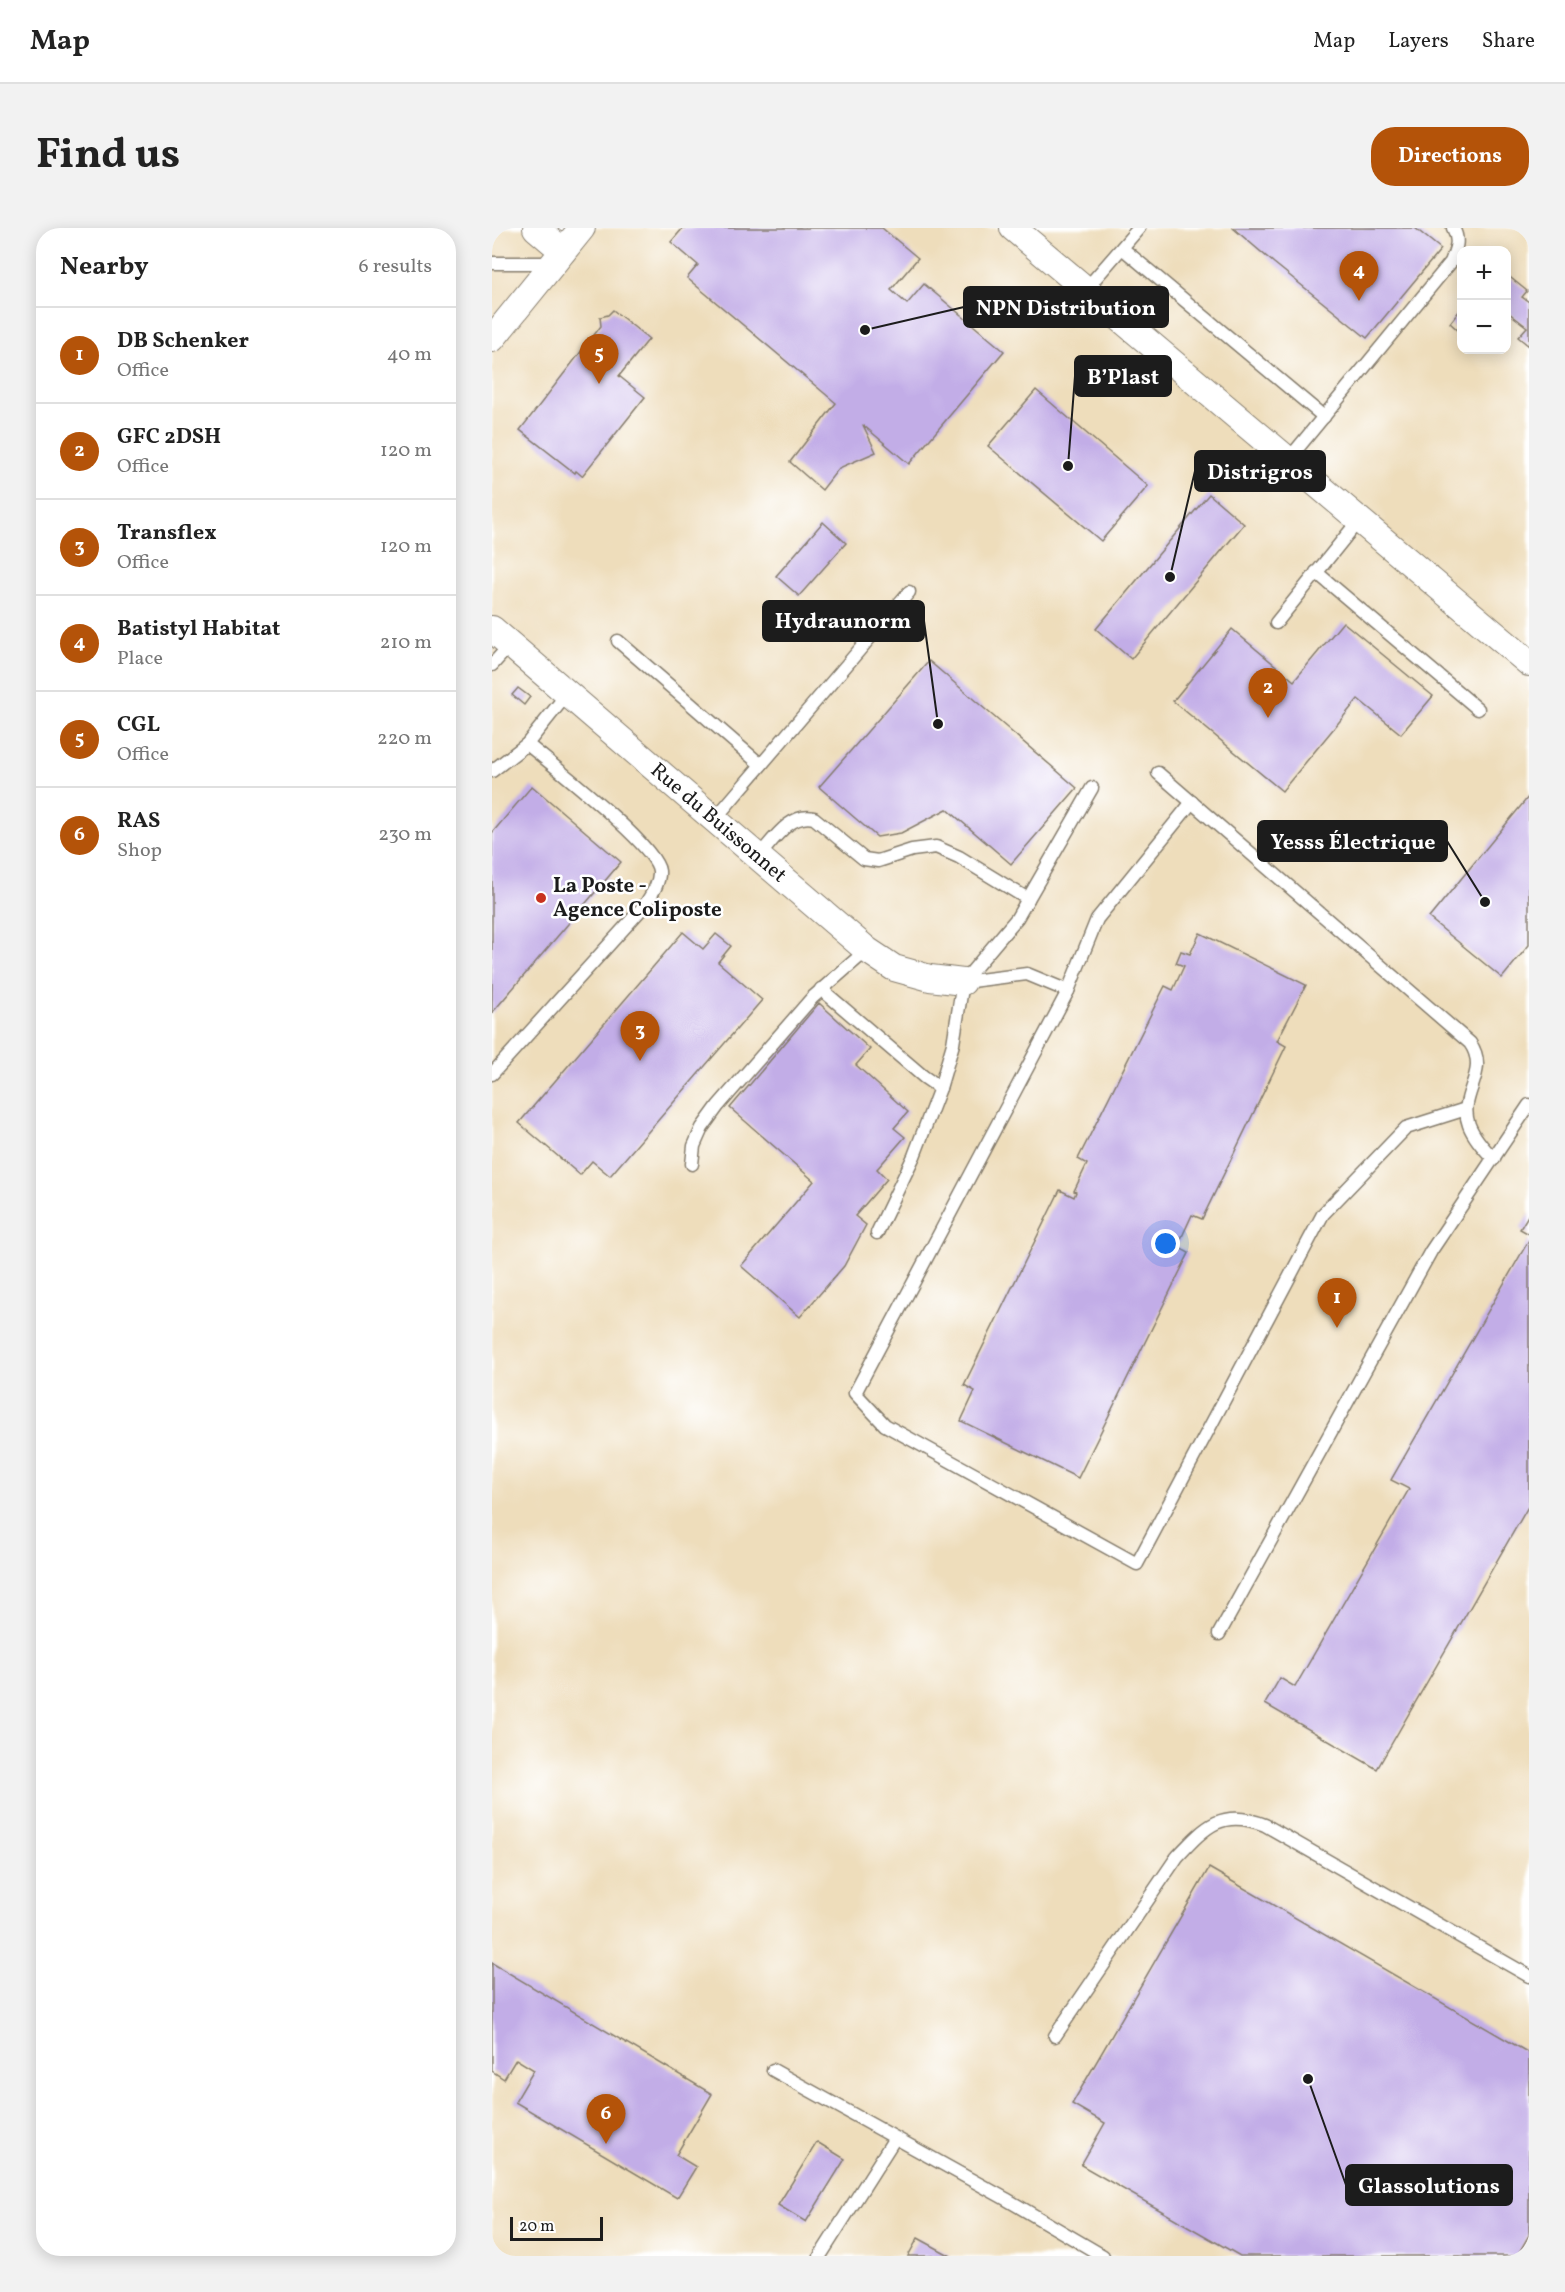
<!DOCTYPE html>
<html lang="en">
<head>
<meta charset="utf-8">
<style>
  :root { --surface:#fff; --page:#f2f2f2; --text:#222; --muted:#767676; --line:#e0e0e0; --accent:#b45309 }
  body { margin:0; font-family:Vollkorn,serif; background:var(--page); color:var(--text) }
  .controls { position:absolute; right:18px; top:18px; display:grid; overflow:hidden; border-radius:12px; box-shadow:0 3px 15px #0003 }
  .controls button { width:54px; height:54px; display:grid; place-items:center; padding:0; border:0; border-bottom:2px solid var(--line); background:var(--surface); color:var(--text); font:30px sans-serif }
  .scale { position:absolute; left:18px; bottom:15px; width:93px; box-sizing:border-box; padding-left:6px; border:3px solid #1c1c1c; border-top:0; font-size:16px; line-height:21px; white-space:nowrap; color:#1c1c1c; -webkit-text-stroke:4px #fff; paint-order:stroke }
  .you { position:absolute; left:674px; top:1016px; width:21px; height:21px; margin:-15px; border:4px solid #fff; border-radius:50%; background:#1a73e8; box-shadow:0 0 0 9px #1a73e833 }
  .badge { display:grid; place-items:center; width:39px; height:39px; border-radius:50%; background:var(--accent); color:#fff; font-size:20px; font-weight:700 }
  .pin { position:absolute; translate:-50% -50px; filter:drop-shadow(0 2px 3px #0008) }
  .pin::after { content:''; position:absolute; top:32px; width:21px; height:18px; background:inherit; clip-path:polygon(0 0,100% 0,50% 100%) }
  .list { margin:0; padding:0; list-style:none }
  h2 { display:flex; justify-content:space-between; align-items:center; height:78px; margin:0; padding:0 24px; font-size:26px }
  h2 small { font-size:20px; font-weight:400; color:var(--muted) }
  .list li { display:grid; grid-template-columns:39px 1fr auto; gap:18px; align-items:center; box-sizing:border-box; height:96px; padding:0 24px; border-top:2px solid var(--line) }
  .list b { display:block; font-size:22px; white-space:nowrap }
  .list p { margin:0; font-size:20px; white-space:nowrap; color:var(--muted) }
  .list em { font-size:20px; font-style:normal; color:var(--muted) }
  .map { position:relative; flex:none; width:1037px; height:2028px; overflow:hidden; border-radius:24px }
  header { display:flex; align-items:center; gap:36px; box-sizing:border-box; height:84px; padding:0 30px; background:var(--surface); border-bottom:2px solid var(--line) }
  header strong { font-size:28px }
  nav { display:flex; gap:33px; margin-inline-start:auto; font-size:21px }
  .intro { display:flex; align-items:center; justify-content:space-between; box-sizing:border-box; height:144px; padding:0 36px }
  h1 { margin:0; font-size:42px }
  .button { padding:15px 27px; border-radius:24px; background:var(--accent); color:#fff; font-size:21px; font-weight:700 }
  main { display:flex; gap:36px; padding:0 36px }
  aside { flex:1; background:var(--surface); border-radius:24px; box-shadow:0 3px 15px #0003 }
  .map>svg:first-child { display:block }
  .building { fill:#c2ade7 }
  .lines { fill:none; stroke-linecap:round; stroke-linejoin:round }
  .service-casing { stroke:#857c6c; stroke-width:15 }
  .minor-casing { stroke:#857c6c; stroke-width:28 }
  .service { stroke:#fff; stroke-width:12 }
  .minor { stroke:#fff; stroke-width:26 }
  .poi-dot { fill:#c8321e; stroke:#fff; stroke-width:2 }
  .labels { text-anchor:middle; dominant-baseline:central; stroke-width:5; stroke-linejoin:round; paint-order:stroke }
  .street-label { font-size:21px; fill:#1c1c1c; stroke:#fff }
  .poi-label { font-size:21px; font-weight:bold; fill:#1c1c1c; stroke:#fff; text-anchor:start }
  .leader { fill:none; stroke:#1c1c1c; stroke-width:2 }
  .callout-dot { fill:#1c1c1c; stroke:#fff; stroke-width:2 }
  .callout { fill:#1c1c1c; stroke:#1c1c1c; stroke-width:2 }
  .callout-label { font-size:22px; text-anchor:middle; font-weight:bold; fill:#fff }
</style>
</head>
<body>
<header>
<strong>Map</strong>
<nav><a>Map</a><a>Layers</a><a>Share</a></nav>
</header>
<div class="intro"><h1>Find us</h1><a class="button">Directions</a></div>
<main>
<aside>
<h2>Nearby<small>6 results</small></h2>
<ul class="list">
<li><span class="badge">1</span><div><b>DB Schenker</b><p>Office</p></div><em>40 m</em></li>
<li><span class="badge">2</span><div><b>GFC 2DSH</b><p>Office</p></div><em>120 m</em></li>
<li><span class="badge">3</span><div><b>Transflex</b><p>Office</p></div><em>120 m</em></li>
<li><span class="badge">4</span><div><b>Batistyl Habitat</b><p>Place</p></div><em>210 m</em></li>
<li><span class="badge">5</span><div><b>CGL</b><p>Office</p></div><em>220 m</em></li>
<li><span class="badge">6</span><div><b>RAS</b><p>Shop</p></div><em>230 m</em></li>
</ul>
</aside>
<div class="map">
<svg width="1037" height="2028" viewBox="0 0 1037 2028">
  <rect width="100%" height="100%" fill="#fff"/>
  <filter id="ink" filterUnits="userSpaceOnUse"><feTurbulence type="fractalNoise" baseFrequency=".0167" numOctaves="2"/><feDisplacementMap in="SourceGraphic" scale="12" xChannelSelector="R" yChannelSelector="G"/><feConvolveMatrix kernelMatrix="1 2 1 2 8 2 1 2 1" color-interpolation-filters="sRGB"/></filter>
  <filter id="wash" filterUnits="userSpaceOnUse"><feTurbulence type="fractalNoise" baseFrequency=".008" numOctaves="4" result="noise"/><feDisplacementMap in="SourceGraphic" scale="24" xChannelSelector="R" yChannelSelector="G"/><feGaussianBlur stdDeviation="1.35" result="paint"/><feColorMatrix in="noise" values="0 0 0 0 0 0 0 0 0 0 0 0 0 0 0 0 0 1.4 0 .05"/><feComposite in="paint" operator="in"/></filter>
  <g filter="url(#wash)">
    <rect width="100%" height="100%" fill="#edb"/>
    <g id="blocks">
      <g class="building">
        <polygon points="191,0 390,0 426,30 399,62 415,76 432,56 512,123 417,236 371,197 384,224 347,240 330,262 298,234 344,175 195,50 206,37 179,14"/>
        <polygon points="741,0 923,0 949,21 875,110 782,35"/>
        <polygon points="1014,46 1035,63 1030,69 1037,74 1037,118 1026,109 1035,99 1017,85 1014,89"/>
        <polygon points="969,81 969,105 958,95"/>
        <polygon points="121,82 157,111 127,148 153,169 90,248 84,243 83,245 28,202 109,98 108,89 116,87"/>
        <polygon points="544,162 656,258 609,313 496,218"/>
        <polygon points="717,266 752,296 639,431 604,401"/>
        <polygon points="331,294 354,315 307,368 284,348"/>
        <polygon points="851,394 941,468 909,506 866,471 790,563 681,473 740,401 802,453"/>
        <polygon points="437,433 585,560 519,636 455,581 409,605 385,609 327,559"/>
        <polygon points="26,460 38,469 32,477 20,467"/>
        <polygon points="40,558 129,634 0,785 0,605"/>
        <polygon points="1037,568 1037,717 1010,750 937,690"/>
        <polygon points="191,704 211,721 224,706 239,718 226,734 270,772 118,948 100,933 88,947 27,895"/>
        <polygon points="708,705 814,757 785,813 794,818 710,991 700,987 687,1015 684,1014 682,1017 697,1025 586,1250 469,1193 483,1163 472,1157 568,962 582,969 584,964 582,963 595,936 586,931 673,758 681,762 692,738 684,735 689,723 698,726"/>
        <polygon points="327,775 378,821 364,837 416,884 402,900 413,909 385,941 395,951 363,988 374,997 352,1038 308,1089 249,1038 322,953 238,880"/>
        <polygon points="1037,986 1037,1006 1028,1001"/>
        <polygon points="1037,1012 1037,1277 885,1541 773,1476 788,1450 803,1459 917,1261 899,1252"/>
        <polygon points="717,1640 1037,1825 1037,2007 1025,2028 748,2028 589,1937 613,1895 580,1876"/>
        <polygon points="0,1735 220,1866 184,1927 204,1939 185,1970 23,1874 42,1842 24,1831 12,1851 0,1843"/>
        <polygon points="325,1914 353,1931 314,1994 286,1977"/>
        <polygon points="426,2010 459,2028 416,2028"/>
      </g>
    </g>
  </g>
  <g filter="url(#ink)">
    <use href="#blocks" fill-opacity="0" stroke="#857c6c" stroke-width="1.5"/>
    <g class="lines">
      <defs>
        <g id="service">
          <polyline points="630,20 832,189"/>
          <polyline points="0,35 61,35"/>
          <polyline points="594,61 647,0"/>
          <path d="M 796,232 L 959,34 C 964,21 968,12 961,0"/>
          <polyline points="824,344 986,481"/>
          <polyline points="784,395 867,292"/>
          <polyline points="126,413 269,537"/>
          <polyline points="0,437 18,417"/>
          <polyline points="0,543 35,516 75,466"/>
          <path d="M 666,545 L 978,815 C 999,845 965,866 977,897 C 982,910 992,921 1002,931"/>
          <polyline points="222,592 417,364"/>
          <path d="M 266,629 C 280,614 298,584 322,590 L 372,631 L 386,633 L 420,622 L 444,619 L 467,629 L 536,671"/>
          <polyline points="471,754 535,746 576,763 363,1165 393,1197 645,1336 831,986 914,900 974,881"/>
          <polyline points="329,761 432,849 448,860"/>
          <polyline points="576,763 605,691 700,574"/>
          <path d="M 0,846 L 153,677 C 159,667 168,655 167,643 C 165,618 59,536 35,516"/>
          <polyline points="200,936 202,918 210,900 226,878 320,770 375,722"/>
          <polyline points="385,1005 422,928 448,860 461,816 471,754 525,690 600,560"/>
          <polyline points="727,1406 939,1023 1037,877"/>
          <path d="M 563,1808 L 685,1629 C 714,1598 730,1580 773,1597 L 1037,1748"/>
          <polyline points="281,1842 514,1971 611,2028"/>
          <polyline points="328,2028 403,1910"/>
        </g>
        <g id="minor">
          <polyline points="44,0 71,23"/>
          <polyline points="521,0 1037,435"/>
          <polyline points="0,111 90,0"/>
          <path id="s1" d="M 0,401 L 375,722 L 402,740 L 438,750 L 471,754"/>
        </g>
      </defs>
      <use href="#service" class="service-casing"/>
      <use href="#minor" class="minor-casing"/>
      <use href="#service" class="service"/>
      <use href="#minor" class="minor"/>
    </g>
  </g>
  <circle class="poi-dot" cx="49" cy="670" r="6"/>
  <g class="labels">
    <g class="street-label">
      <text stroke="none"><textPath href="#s1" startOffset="298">Rue du Buissonnet</textPath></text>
    </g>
    <g class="poi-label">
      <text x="61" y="658">La Poste -<tspan x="61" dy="24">Agence Coliposte</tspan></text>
    </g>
  </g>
  <path class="leader" d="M373 102L472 79M576 238L583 148M678 349L703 243M446 496L432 393M993 674L955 613M816 1851L854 1957"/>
  <g class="callout-dot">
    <circle cx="373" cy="102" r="6"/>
    <circle cx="576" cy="238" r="6"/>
    <circle cx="678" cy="349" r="6"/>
    <circle cx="446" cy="496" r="6"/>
    <circle cx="993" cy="674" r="6"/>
    <circle cx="816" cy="1851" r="6"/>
  </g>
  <g class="callout">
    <rect x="472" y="59" width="204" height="40" rx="6"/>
    <rect x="583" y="128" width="96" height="40" rx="6"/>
    <rect x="703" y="223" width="130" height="40" rx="6"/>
    <rect x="271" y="373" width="161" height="40" rx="6"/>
    <rect x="766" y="593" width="189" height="40" rx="6"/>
    <rect x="854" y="1937" width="166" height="40" rx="6"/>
  </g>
  <g class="callout-label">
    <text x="574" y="87">NPN Distribution</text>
    <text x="631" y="156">B’Plast</text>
    <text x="768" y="251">Distrigros</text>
    <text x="351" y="400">Hydraunorm</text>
    <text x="861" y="621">Yesss Électrique</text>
    <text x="937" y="1965">Glassolutions</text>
  </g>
</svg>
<div class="controls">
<button>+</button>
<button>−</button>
</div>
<div class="scale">20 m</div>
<div class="you"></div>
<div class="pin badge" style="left:845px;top:1100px">1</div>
<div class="pin badge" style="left:776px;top:490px">2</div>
<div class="pin badge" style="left:148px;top:833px">3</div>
<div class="pin badge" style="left:867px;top:73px">4</div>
<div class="pin badge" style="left:107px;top:156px">5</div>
<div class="pin badge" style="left:114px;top:1916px">6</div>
</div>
</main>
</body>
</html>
